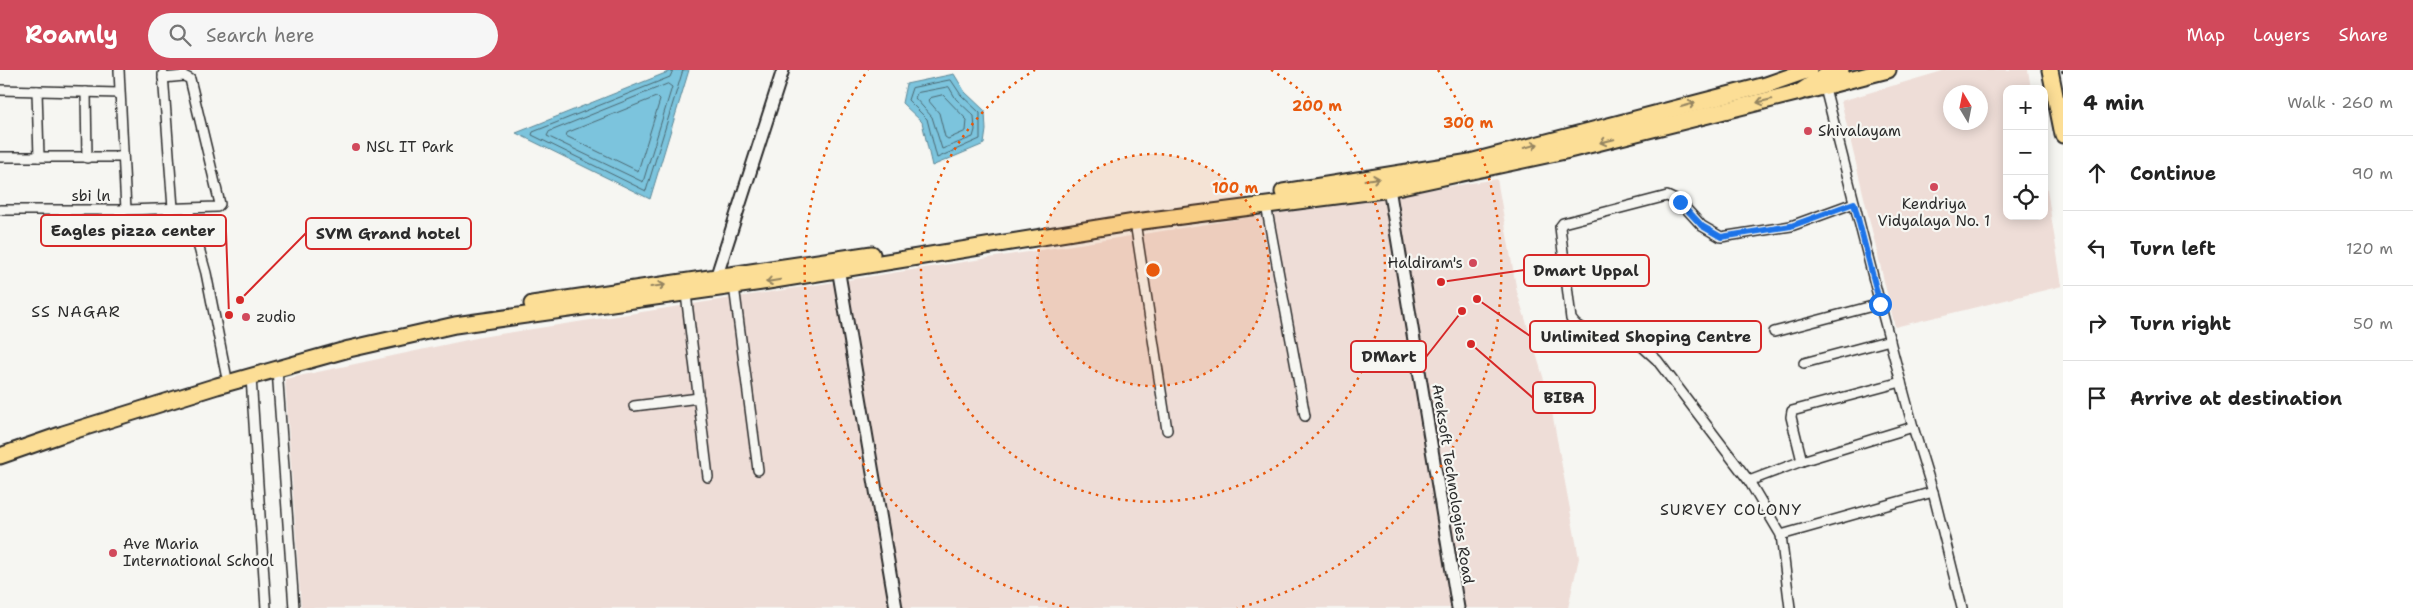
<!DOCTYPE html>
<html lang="en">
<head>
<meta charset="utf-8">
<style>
  :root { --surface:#fff; --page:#f6f6f6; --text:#222; --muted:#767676; --line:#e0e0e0; --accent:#d1495b }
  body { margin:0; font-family:"Shantell Sans",sans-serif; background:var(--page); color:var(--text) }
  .controls { position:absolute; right:15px; top:15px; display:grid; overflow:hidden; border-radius:10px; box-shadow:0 2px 12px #0003 }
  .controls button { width:45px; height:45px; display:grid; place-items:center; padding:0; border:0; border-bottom:1px solid var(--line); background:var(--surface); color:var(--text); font:25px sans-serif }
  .compass { position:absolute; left:1943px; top:15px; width:45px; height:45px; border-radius:50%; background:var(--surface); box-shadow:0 2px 12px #0003; rotate:350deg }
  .stop { position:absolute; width:15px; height:15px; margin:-11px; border:4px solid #1a73e8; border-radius:50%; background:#fff }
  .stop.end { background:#1a73e8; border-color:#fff; box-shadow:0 1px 5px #0008 }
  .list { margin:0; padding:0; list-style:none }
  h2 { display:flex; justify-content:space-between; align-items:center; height:65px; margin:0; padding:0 20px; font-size:21px }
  h2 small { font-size:16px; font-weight:400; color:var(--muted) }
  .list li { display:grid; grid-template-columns:32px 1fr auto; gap:15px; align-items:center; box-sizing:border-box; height:75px; padding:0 20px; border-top:1px solid var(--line) }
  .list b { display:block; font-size:19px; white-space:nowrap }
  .list em { font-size:16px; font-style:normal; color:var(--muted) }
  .icon { flex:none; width:28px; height:28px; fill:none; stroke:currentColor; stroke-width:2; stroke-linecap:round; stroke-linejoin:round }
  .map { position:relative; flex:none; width:2063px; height:538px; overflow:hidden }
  header { display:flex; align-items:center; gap:30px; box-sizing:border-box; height:70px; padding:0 25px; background:var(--accent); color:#fff }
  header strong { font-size:24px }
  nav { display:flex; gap:28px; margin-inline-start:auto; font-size:18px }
  .search { width:350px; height:45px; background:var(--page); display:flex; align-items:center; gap:12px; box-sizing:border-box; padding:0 18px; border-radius:28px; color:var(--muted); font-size:19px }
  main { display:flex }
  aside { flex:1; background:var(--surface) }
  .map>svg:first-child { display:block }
  .built { fill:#eeddd7; fill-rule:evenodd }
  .water { fill:#7cc4dd; stroke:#5c8796 }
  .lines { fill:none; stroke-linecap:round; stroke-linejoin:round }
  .shore { stroke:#4b6872; stroke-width:1 }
  .minor-casing { stroke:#2b2b2b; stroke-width:12 }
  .tertiary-casing { stroke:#2b2b2b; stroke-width:15 }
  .trunk-casing { stroke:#2b2b2b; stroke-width:19 }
  .minor { stroke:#f6f6f2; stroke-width:9 }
  .tertiary { stroke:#f6f6f2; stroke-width:11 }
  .trunk { stroke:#fcde96; stroke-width:15 }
  .rail { stroke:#2b2b2b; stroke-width:2.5; stroke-dasharray:8 4; stroke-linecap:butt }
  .oneway { stroke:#948460 }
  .route { stroke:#1a73e8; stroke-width:6 }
  .ring { fill:none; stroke:#e8590c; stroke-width:2.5; stroke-dasharray:2.5 5 }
  .poi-dot { fill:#d1495b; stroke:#f6f6f2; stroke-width:2 }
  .labels { text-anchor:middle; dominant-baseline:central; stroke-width:4.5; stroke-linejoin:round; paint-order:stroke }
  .poi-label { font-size:15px; fill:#2b2b2b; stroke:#f6f6f2; text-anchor:start }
  .street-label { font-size:15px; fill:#2b2b2b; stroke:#f6f6f2 }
  .neighbourhood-label { font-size:16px; letter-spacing:1px; fill:#2b2b2b; stroke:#f6f6f2 }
  .centre { fill:#e8590c; stroke:#f6f6f2; stroke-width:2.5 }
  .ring-label { font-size:15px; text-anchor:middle; font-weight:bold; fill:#e8590c; stroke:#f6f6f2; stroke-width:4.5; stroke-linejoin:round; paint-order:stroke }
  .leader { fill:none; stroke:#d62828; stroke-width:2 }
  .callout-dot { fill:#d62828; stroke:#f6f6f2; stroke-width:2 }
  .callout { fill:#f6f6f2; stroke:#d62828; stroke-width:2 }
  .callout-label { font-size:16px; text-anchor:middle; font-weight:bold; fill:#2b2b2b }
</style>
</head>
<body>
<header>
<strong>Roamly</strong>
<div class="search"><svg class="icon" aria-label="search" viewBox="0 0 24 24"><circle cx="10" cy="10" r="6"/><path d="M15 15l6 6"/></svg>Search here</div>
<nav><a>Map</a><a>Layers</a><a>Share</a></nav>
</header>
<main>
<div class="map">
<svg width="2063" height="538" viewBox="0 0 2063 538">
  <rect width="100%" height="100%" fill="#f6f6f2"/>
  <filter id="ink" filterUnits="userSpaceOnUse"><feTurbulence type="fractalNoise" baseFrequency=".02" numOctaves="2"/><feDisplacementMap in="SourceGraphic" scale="10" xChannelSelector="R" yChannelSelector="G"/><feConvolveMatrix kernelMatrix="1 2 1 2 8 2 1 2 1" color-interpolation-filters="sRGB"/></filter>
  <g filter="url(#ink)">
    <g class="built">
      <path d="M 1946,0 L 2028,0 L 2031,19 L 2007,19 L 2007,146 L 2044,146 L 2044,100 L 2062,216 L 1895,257 L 1841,31 ZM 1980,22 L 1980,52 L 1950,52 L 1950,22 Z"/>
      <polygon points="1497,109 1517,222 1549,326 1579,488 1568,538 301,538 285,309 481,267"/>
    </g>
    <g class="water">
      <polygon points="673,0 689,0 650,129 516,63"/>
      <polygon points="954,4 965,22 985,41 986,60 984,74 932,96 922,52 902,33 906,14"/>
    </g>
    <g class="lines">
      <g class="shore">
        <polyline points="673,0 670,7 533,62 532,65 646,121 683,0"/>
        <polygon points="951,10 961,25 980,43 980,69 937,88 927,49 908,30 912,18"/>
        <polygon points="668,14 672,17 643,112 547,66 549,62"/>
        <polygon points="949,17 956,29 974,46 975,60 973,67 942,79 932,47 915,28 917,23"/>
        <polygon points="943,25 967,50 966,61 948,69 945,67 939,43 928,30 930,28"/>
        <polygon points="657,27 660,30 638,101 566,66 567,63"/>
      </g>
      <defs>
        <g id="minor">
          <polyline points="163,4 173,138"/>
          <polyline points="1824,14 1880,234 1913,357 1933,422 1962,538"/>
          <polyline points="0,20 119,23"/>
          <polyline points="37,21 39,87"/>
          <polyline points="86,22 87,88"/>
          <polyline points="0,87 122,87"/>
          <polyline points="1266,135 1305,346"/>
          <polyline points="188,139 206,203 226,304"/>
          <polyline points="0,140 126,140 119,0"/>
          <polyline points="126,140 217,137 220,134 190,9 184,6 163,8"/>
          <polyline points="1135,152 1167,360"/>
          <polyline points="734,216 758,400"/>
          <polyline points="686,224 708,407"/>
          <polyline points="1774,262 1880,234"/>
          <polyline points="1804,293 1890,270"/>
          <polyline points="277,299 294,538"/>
          <polyline points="251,307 266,538"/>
          <polyline points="634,336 699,328"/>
          <polyline points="1802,391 1791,347 1792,341 1901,312"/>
          <polyline points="1749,411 1802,391 1913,357"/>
          <polyline points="1781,465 1933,422"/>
          <polyline points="1790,538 1781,465 1749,411 1657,290 1634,269 1607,260 1583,259 1576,255 1571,249 1560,157 1563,153 1667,126 1680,132 1702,156 1721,167 1791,156 1854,133"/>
        </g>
        <g id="tertiary">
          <polyline points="1389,118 1458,538"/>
          <polyline points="837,192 896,538"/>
          <polyline points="716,208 783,0"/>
        </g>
        <g id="trunk">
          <polyline points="2050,0 2063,65"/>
          <polyline points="1807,21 1888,0"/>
          <polyline points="1283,122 1470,92 1766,15 1809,0"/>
          <polyline points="532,234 872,184"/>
          <polyline points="0,386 63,364 217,316 349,279 455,255 762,212 1135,152 1383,120 1565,81 1800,22 1827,4 1841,0"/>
        </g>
      </defs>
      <use href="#minor" class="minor-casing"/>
      <use href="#tertiary" class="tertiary-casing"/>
      <use href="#trunk" class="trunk-casing"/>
      <use href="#minor" class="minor"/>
      <use href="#tertiary" class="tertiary"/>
      <use href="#trunk" class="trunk"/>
      <polyline class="rail" points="2062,0 2063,3"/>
    </g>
    <defs><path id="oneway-shaft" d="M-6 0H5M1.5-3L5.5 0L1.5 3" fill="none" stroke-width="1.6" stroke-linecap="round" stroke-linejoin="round" transform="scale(1.25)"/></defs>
    <g class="oneway">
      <use href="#oneway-shaft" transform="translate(1764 31) rotate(166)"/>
      <use href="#oneway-shaft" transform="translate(1688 35) rotate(-15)"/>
      <use href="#oneway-shaft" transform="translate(1607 71) rotate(166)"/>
      <use href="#oneway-shaft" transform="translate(1531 76) rotate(-15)"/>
      <use href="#oneway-shaft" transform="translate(1372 109) rotate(-8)"/>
      <use href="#oneway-shaft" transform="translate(773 211) rotate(171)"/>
      <use href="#oneway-shaft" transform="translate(658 216) rotate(-8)"/>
    </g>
  </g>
  <g class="lines" filter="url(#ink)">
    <polyline class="route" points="1680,132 1702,156 1721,167 1791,156 1854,133 1880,234"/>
  </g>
  <circle cx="1153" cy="200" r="116" fill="#e8590c" fill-opacity=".12"/>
  <g class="ring">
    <circle cx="1153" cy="200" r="116"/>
    <path d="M1271 0A232 232 0 1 1 1035 0"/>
    <path d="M1069 538A348 348 0 0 1 868 0M1438 0A348 348 0 0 1 1237 538"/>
  </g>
  <g class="poi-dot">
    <circle cx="1808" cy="61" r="5"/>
    <circle cx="356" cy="77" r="5"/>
    <circle cx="1934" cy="117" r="5"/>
    <circle cx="1473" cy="193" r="5"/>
    <circle cx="246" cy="247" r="5"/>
    <circle cx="113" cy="483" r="5"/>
  </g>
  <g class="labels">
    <g class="poi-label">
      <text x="1818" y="61">Shivalayam</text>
      <text x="366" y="77">NSL IT Park</text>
      <text x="1934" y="134" text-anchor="middle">Kendriya<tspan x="1934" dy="17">Vidyalaya No. 1</tspan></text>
      <text x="1463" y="193" text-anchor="end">Haldiram's</text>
      <text x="256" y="247">zudio</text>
      <text x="123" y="474">Ave Maria<tspan x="123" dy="17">International School</tspan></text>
    </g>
    <g class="street-label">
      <text x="91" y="126">sbi ln</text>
      <text transform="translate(1453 414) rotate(81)">Areksoft Technologies Road</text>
    </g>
    <g class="neighbourhood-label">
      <text x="76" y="241">SS NAGAR</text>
      <text x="1731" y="439">SURVEY COLONY</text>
    </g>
  </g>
  <circle cx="1153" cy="200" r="8" class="centre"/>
  <g class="ring-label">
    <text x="1317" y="41">200 m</text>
    <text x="1468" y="58">300 m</text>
    <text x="1235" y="123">100 m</text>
  </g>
  <path class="leader" d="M229 245L226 161M240 230L306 163M1441 212L1524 200M1477 229L1530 266M1462 241L1426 287M1471 274L1533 328"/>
  <g class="callout-dot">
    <circle cx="229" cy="245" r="5"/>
    <circle cx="240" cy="230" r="5"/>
    <circle cx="1441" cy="212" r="5"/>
    <circle cx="1477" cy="229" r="5"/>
    <circle cx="1462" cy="241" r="5"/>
    <circle cx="1471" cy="274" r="5"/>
  </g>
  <g class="callout">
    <rect x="41" y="145" width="185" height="31" rx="5"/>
    <rect x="306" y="148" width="165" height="31" rx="5"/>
    <rect x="1524" y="185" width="125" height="31" rx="5"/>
    <rect x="1530" y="251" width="231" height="31" rx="5"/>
    <rect x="1351" y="271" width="75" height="31" rx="5"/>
    <rect x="1533" y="312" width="62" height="31" rx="5"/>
  </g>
  <g class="callout-label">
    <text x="133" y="166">Eagles pizza center</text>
    <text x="388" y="169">SVM Grand hotel</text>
    <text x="1586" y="206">Dmart Uppal</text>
    <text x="1646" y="272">Unlimited Shoping Centre</text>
    <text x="1389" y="292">DMart</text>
    <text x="1564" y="333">BIBA</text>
  </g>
</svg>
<div class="controls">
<button>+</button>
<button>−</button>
<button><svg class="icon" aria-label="locate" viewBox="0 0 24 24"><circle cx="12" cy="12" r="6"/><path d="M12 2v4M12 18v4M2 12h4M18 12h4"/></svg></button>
</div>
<svg class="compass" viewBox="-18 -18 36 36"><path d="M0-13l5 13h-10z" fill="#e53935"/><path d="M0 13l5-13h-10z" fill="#767676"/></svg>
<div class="stop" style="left:1880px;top:234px"></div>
<div class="stop end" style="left:1680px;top:132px"></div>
</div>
<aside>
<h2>4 min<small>Walk · 260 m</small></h2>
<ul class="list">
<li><svg class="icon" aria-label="ahead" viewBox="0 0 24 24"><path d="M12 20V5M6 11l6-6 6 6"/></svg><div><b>Continue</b></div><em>90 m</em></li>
<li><svg class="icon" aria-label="left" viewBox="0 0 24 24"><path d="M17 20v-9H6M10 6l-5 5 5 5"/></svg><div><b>Turn left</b></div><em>120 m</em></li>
<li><svg class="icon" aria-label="right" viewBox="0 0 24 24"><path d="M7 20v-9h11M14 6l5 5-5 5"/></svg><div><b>Turn right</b></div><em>50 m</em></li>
<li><svg class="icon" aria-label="arrive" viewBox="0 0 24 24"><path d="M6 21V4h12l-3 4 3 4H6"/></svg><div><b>Arrive at destination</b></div></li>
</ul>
</aside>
</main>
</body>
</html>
